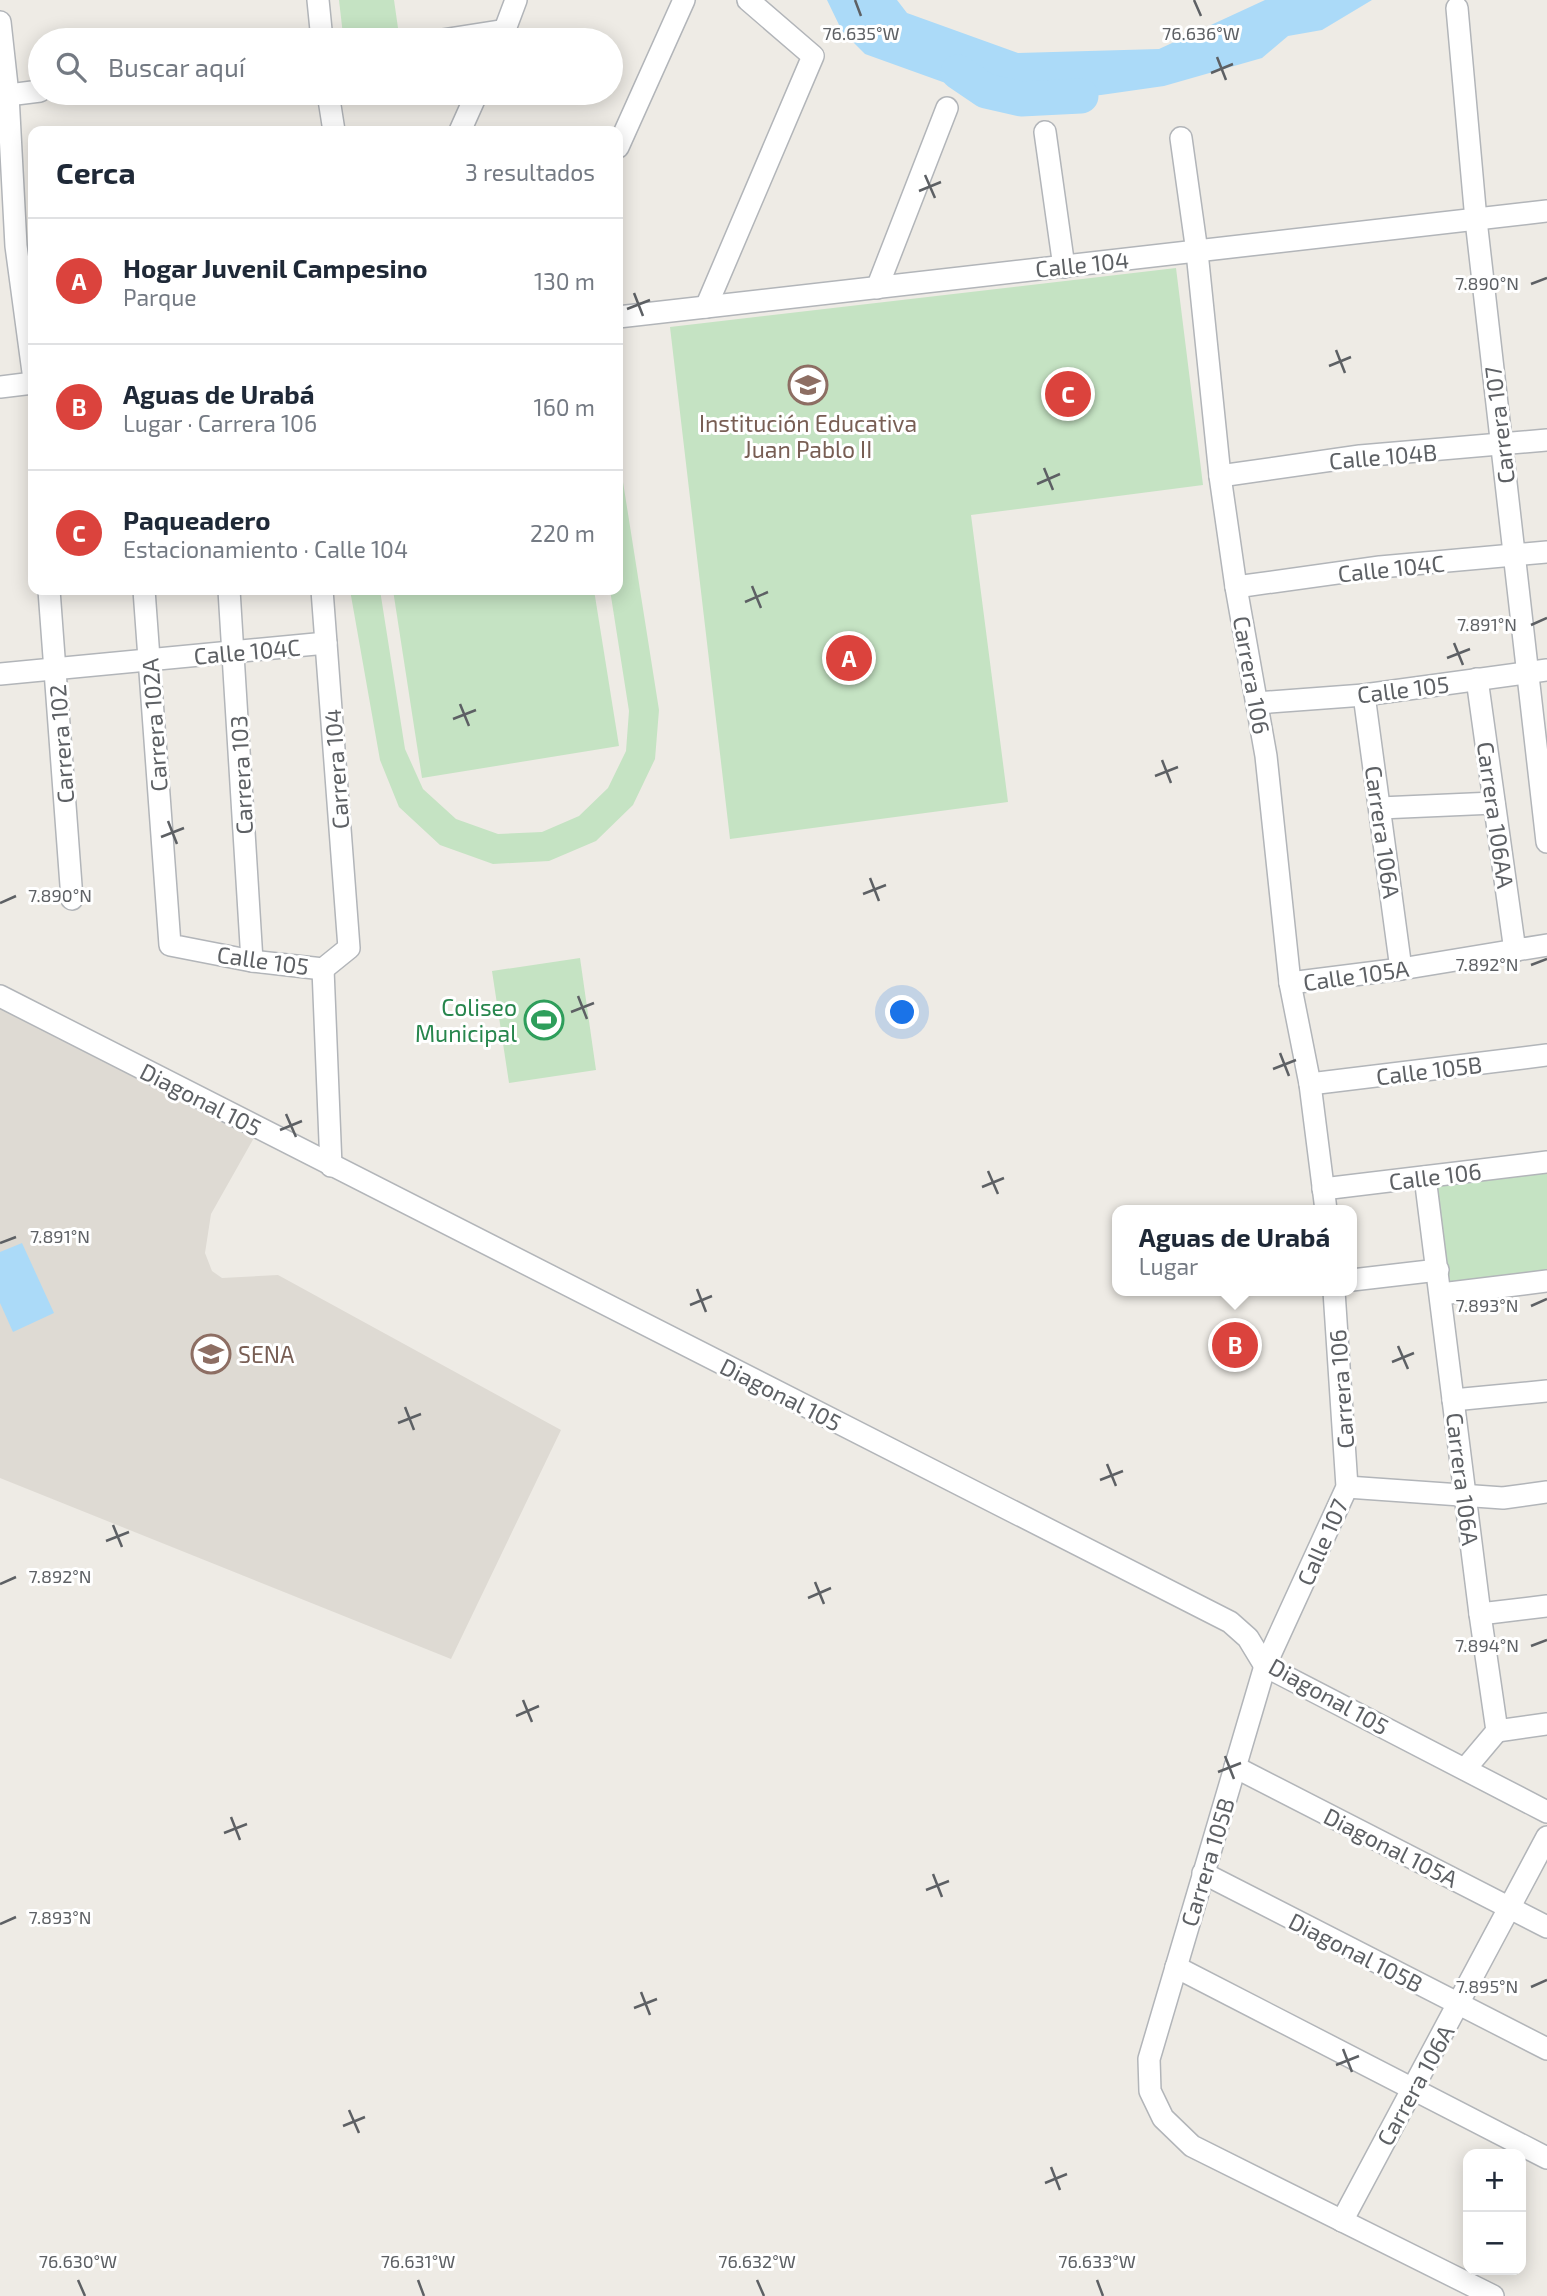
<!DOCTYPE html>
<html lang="es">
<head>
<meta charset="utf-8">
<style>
  :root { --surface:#fff; --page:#f2f2f3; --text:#1f2937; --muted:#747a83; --line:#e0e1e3; --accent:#db433d }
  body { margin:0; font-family:"Exo 2",sans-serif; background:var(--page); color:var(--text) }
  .controls { position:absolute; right:21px; bottom:21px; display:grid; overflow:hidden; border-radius:14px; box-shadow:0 4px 18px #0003 }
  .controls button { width:63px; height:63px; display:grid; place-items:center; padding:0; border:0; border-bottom:2px solid var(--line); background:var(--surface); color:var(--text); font:35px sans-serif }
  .you { position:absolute; left:903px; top:1013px; width:24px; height:24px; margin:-18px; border:5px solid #fff; border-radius:50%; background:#1a73e8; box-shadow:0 0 0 10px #1a73e833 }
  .badge { display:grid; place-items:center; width:46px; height:46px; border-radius:50%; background:var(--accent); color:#fff; font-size:23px; font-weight:700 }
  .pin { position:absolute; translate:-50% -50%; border:4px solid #fff; box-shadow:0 2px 7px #0006 }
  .popup { position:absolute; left:1112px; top:1205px; width:245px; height:91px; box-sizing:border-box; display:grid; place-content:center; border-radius:14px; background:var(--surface); filter:drop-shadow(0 2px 5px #0005); font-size:23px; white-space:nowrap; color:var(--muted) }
  .popup b { font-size:26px; color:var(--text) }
  .popup::after { content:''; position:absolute; left:50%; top:100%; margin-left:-14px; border:14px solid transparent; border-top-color:var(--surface) }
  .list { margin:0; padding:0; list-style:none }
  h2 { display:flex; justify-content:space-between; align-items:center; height:91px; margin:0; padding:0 28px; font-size:30px }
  h2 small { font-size:23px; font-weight:400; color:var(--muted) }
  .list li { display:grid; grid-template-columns:46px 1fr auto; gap:21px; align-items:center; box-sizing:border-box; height:126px; padding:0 28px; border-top:2px solid var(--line) }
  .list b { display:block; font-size:26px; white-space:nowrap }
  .list p { margin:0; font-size:23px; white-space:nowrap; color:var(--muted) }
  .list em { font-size:23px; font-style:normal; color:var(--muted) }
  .icon { flex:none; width:38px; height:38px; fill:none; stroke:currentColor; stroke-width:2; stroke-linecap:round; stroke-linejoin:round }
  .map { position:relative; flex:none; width:1547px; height:2296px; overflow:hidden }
  .search { position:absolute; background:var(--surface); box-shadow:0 4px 18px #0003; left:28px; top:28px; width:595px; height:77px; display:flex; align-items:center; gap:18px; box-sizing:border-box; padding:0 24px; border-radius:38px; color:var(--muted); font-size:26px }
  .panel { position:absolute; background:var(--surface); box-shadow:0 4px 18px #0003; left:28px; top:126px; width:595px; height:469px; border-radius:14px }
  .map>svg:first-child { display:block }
  .education { fill:#dedad3 }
  .green { fill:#c5e3c3 }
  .water { fill:#abdaf8 }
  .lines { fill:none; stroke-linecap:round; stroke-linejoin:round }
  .river { stroke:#abdaf8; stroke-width:35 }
  .street-casing { stroke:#b2b5b9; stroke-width:24 }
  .street { stroke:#fff; stroke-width:21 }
  .ticks { fill:none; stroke:#5d6064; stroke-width:2.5 }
  .labels { text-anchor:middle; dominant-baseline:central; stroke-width:6; stroke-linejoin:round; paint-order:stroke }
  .street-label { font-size:23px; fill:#5d6064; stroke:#fff }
  .education-label { font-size:23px; fill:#785e54; stroke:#fff }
  .leisure-label { font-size:23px; fill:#27864d; stroke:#fff; text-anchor:end }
  .ticks-label { font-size:18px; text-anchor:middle; fill:#5d6064; stroke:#fff; stroke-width:6; stroke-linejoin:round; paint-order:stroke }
</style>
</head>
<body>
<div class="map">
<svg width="1547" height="2296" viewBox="0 0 1547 2296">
  <rect width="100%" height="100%" fill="#eeebe5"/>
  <polygon class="education" points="0,1004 255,1136 211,1214 205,1253 212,1271 222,1278 278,1275 561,1430 451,1659 0,1478"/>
  <g class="green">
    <polygon points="339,0 394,0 398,28 343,35"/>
    <polygon points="1176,268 1203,485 971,515 1008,802 730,839 670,327"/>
    <polygon points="618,469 623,482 659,710 655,759 633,805 596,841 549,861 493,864 440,845 399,807 380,760 350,590 380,590 405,749 423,789 456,819 498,834 542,832 579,816 608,788 626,751 629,711 610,590 618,590"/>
    <polygon points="393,590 594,590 619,746 422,778"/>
    <polygon points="580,958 596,1070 509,1083 492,971"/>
    <polygon points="1547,1171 1547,1271 1447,1285 1434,1186"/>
  </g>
  <g class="water">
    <polygon points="827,0 897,0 907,13 1018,53 1159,49 1265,0 1372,0 1322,30 1288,36 1262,58 1164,86 1101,95 1044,100 965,90 865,54 842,31"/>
    <polygon points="22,1243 54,1313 13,1332 0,1303 0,1252"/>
  </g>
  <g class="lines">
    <polyline class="river" points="958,72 986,91 1021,99 1081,96"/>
    <defs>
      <g id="street">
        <polyline points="318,0 322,40"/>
        <polyline points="1457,8 1476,220 1547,842"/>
        <polyline points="0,22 8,95 16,246 33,372"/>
        <polyline points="442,40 506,30"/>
        <polyline points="501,40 516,0"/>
        <polyline points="328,93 334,131"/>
        <polyline points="0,96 40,91"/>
        <polyline points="460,131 477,93"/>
        <polyline points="1045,132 1064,267"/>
        <polyline points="1181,138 1197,252 1220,476 1236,587 1266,756 1290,983 1310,1084 1326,1210"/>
        <polyline points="618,147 684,0"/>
        <polyline points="877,288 947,108"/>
        <polyline points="706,307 813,56 748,0"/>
        <polyline points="618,317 1547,211"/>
        <polyline points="0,387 33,383"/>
        <polyline points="1220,476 1360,456 1547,440"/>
        <polyline points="1236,587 1380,567 1547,552"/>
        <polyline points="49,590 72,899"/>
        <polyline points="144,590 170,945 252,961 323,969 349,948 322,590"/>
        <polyline points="229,590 252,961"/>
        <polyline points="0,674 326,643"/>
        <polyline points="1477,679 1515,951"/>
        <polyline points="1364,695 1401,969"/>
        <polyline points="1257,703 1364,695 1547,670"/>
        <polyline points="1380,808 1494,803"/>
        <polyline points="323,969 331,1166"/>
        <polyline points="1290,983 1401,969 1547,945"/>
        <polyline points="0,996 1230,1622 1248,1638 1265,1666 1547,1812"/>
        <polyline points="1310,1084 1547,1055"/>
        <polyline points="1425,1177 1480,1614 1497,1731 1465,1769"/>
        <polyline points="1323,1189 1547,1162"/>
        <polyline points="1352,1280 1438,1270"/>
        <polyline points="1334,1291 1347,1487 1265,1666 1149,2059 1150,2091 1163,2118 1192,2146 1493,2296"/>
        <polyline points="1441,1294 1547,1281"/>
        <polyline points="1453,1400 1547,1391"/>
        <polyline points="1347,1487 1503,1498 1547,1492"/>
        <polyline points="1480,1614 1547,1606"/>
        <polyline points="1497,1731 1547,1724"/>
        <polyline points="1235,1767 1547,1927"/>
        <polyline points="1203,1873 1547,2049"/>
        <polyline points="1176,1967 1547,2158"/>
        <polyline points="1342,2221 1547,1837"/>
      </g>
    </defs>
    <use href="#street" class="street-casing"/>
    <use href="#street" class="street"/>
  </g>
  <path class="ticks" d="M 855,0 L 861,16M 1194,0 L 1201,16M 1217,57 L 1226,80M 1211,73 L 1233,64M 925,175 L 935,198M 919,191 L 941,182M 1531,284 L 1547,278M 634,293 L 643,316M 627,309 L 650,300M 1336,350 L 1345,373M 1329,366 L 1351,357M 1044,468 L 1053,490M 1037,484 L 1060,474M 752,586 L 761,608M 745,602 L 768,592M 1531,625 L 1547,618M 1454,643 L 1463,665M 1447,658 L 1470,649M 460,704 L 469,726M 453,719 L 476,710M 1162,760 L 1171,783M 1155,776 L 1178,767M 168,821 L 177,844M 161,837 L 184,828M 870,878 L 879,901M 863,894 L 886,885M 0,903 L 16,896M 1531,965 L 1547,959M 578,996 L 587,1019M 571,1012 L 594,1003M 1280,1053 L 1289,1076M 1273,1069 L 1296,1060M 286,1114 L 296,1137M 280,1130 L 302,1121M 988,1171 L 998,1194M 982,1187 L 1004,1178M 0,1243 L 16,1237M 697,1289 L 706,1312M 690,1305 L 712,1296M 1531,1306 L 1547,1299M 1398,1346 L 1408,1369M 1392,1362 L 1414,1353M 405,1407 L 414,1430M 398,1423 L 421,1414M 1107,1464 L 1116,1486M 1100,1480 L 1123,1471M 113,1525 L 122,1547M 106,1541 L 129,1532M 815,1582 L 824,1604M 0,1584 L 16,1577M 808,1598 L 831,1588M 1531,1646 L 1547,1640M 523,1700 L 532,1722M 516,1716 L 539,1706M 1225,1756 L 1234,1779M 1218,1772 L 1241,1763M 231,1817 L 240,1840M 224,1833 L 247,1824M 933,1874 L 942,1897M 926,1890 L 949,1881M 0,1924 L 16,1917M 1531,1987 L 1547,1980M 641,1992 L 650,2015M 634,2008 L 657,1999M 1343,2049 L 1352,2072M 1336,2065 L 1359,2056M 349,2110 L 359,2133M 343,2126 L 365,2117M 1051,2167 L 1060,2190M 1045,2183 L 1067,2174M 78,2280 L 85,2296M 418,2280 L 424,2296M 757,2280 L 764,2296M 1097,2280 L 1103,2296"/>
  <defs>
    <symbol id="school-ring" viewBox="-11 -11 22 22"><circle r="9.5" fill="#fff" stroke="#8d6e63" stroke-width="1.5"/><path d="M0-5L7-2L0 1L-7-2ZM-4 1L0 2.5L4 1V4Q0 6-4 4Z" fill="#8d6e63"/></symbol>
    <symbol id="stadium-ring" viewBox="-11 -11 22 22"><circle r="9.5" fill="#fff" stroke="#2e9e5b" stroke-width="1.5"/><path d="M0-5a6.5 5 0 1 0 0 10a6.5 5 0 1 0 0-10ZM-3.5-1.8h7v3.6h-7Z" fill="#2e9e5b"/></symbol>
    <symbol id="university-ring" viewBox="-11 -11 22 22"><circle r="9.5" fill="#fff" stroke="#8d6e63" stroke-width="1.5"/><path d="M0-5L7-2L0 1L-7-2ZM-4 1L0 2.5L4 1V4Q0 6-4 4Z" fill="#8d6e63"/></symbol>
  </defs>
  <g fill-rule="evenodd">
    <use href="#school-ring" x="786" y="363" width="44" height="44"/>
    <use href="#stadium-ring" x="522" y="998" width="44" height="44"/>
    <use href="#university-ring" x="189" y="1332" width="44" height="44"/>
  </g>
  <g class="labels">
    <g class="street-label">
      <text transform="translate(1082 264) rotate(-6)">Calle 104</text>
      <text transform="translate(1499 425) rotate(-97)">Carrera 107</text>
      <text transform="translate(1383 456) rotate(-5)">Calle 104B</text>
      <text transform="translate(1391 568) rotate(-6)">Calle 104C</text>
      <text transform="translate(247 651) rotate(-5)">Calle 104C</text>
      <text transform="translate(1252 675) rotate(80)">Carrera 106</text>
      <text transform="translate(1403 689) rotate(-7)">Calle 105</text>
      <text transform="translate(154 725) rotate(-94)">Carrera 102A</text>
      <text transform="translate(61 744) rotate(-94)">Carrera 102</text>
      <text transform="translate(336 769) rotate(-94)">Carrera 104</text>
      <text transform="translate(241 775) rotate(-93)">Carrera 103</text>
      <text transform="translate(1496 815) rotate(82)">Carrera 106AA</text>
      <text transform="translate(1383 832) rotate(82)">Carrera 106A</text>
      <text transform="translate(263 960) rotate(8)">Calle 105</text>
      <text transform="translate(1356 975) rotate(-8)">Calle 105A</text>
      <text transform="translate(1429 1070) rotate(-7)">Calle 105B</text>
      <text transform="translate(201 1099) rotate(27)">Diagonal 105</text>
      <text transform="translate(1435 1176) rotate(-7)">Calle 106</text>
      <text transform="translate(1341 1389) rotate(-94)">Carrera 106</text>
      <text transform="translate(781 1394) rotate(27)">Diagonal 105</text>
      <text transform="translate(1463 1479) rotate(83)">Carrera 106A</text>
      <text transform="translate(1322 1542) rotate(-66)">Calle 107</text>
      <text transform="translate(1329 1696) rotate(29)">Diagonal 105</text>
      <text transform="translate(1391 1847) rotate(27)">Diagonal 105A</text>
      <text transform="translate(1207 1862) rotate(-73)">Carrera 105B</text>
      <text transform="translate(1356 1952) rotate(27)">Diagonal 105B</text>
      <text transform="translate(1415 2085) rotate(-61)">Carrera 106A</text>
    </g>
    <g class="education-label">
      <text x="808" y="423">Institución Educativa<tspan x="808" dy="26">Juan Pablo II</tspan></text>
      <text x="238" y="1354" text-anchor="start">SENA</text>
    </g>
    <g class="leisure-label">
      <text x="517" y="1007">Coliseo<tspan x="517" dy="26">Municipal</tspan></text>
    </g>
  </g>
  <g class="ticks-label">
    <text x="1201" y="40">76.636°W</text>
    <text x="861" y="40">76.635°W</text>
    <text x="1487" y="290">7.890°N</text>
    <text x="1487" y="631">7.891°N</text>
    <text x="60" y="902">7.890°N</text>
    <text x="1487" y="971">7.892°N</text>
    <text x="60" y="1243">7.891°N</text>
    <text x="1487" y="1312">7.893°N</text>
    <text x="60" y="1583">7.892°N</text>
    <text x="1487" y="1652">7.894°N</text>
    <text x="60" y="1924">7.893°N</text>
    <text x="1487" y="1993">7.895°N</text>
    <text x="78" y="2268">76.630°W</text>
    <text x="418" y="2268">76.631°W</text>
    <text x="757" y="2268">76.632°W</text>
    <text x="1097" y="2268">76.633°W</text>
  </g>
</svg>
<div class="controls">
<button>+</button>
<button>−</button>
</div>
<div class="you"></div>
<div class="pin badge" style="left:849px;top:658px">A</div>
<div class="pin badge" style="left:1235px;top:1345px">B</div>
<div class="popup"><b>Aguas de Urabá</b>Lugar</div>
<div class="pin badge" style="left:1068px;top:394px">C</div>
<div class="search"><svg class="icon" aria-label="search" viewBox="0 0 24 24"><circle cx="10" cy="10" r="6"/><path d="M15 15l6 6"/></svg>Buscar aquí</div>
<section class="panel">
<h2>Cerca<small>3 resultados</small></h2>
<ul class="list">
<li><span class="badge">A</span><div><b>Hogar Juvenil Campesino</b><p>Parque</p></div><em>130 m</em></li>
<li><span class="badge">B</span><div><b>Aguas de Urabá</b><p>Lugar · Carrera 106</p></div><em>160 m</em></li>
<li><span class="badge">C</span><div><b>Paqueadero</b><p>Estacionamiento · Calle 104</p></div><em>220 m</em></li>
</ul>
</section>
</div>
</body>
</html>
